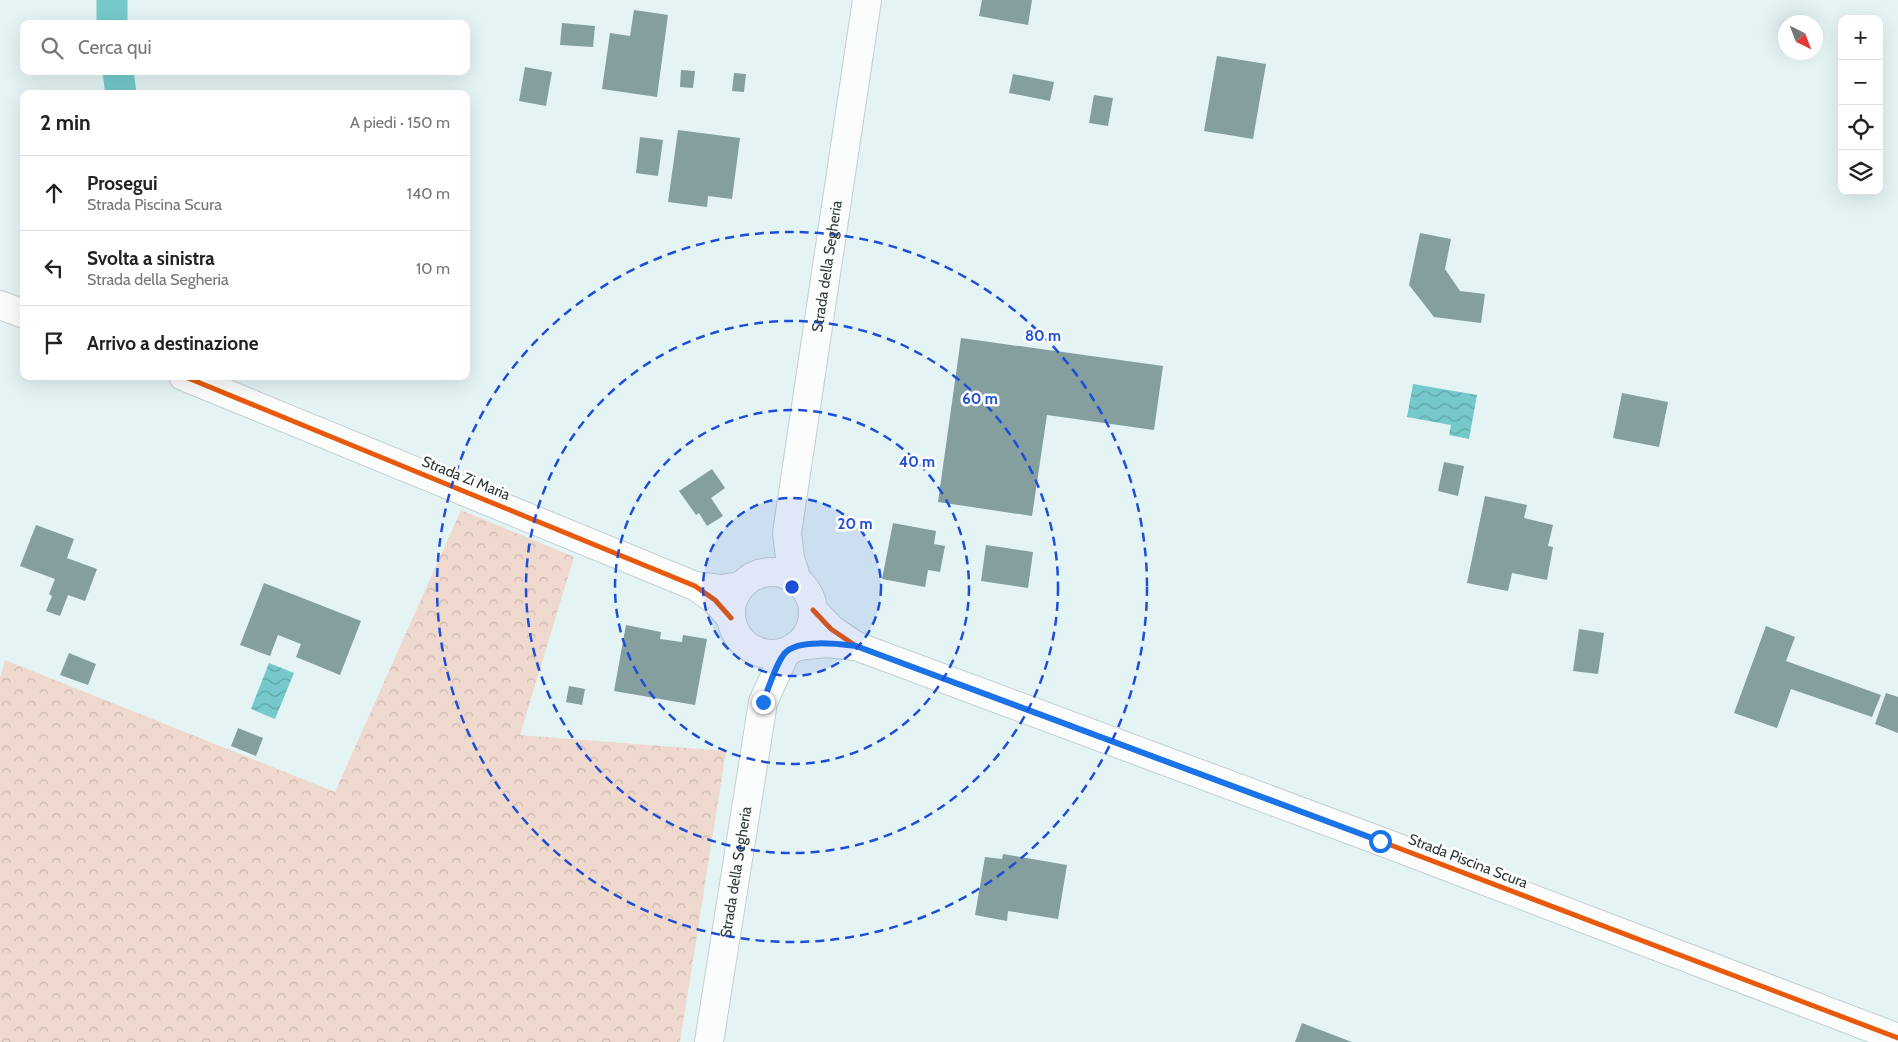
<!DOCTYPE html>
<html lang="it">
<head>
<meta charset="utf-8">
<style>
  :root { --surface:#fff; --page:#f6f6f6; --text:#222; --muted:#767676; --line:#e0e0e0 }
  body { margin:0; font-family:Cabin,sans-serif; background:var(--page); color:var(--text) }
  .controls { position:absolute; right:15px; top:15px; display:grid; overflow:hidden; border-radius:10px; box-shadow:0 5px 20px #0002 }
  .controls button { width:45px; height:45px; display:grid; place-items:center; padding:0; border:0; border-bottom:1px solid var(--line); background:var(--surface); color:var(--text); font:25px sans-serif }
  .compass { position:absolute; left:1778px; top:15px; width:45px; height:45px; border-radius:50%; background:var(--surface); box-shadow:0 5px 20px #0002; rotate:138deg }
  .stop { position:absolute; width:15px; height:15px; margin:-11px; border:4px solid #1a73e8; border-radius:50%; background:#fff }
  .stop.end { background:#1a73e8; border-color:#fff; box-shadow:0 1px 5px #0008 }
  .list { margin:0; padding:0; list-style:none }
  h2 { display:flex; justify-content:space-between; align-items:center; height:65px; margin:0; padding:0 20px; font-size:21px }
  h2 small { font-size:16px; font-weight:400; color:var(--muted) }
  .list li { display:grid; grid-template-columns:32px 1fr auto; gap:15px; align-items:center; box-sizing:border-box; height:75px; padding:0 20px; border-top:1px solid var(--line) }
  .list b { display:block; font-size:19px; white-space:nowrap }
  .list p { margin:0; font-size:16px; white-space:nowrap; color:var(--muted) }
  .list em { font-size:16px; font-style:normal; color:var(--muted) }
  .icon { flex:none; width:28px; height:28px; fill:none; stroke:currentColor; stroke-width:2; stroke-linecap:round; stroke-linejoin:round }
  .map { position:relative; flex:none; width:1898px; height:1042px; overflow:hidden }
  .search { position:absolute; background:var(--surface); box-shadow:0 5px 20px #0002; left:20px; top:20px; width:450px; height:55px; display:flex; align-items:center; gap:12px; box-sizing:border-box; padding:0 18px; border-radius:10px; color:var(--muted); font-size:19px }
  .panel { position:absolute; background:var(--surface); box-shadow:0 5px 20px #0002; left:20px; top:90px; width:450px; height:290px; border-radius:10px }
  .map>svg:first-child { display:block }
  .forest { fill:url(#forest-crowns) }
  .water { fill:url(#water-waves) }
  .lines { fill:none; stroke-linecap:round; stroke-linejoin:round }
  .canal { stroke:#75c9ca; stroke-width:31 }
  .building { fill:#859e9e }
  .minor-casing { stroke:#c3cfcf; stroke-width:30 }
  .major-casing { stroke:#c3cfcf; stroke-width:30 }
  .minor { stroke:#fbfdfd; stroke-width:28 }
  .major { stroke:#fbfdfd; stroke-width:28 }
  .cycleway-casing { stroke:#fff; stroke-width:8 }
  .cycleway { stroke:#e8590c; stroke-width:5 }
  .route { stroke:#1a73e8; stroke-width:6 }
  .ring { fill:none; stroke:#1d4ed8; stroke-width:2.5; stroke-dasharray:9 6 }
  .labels { text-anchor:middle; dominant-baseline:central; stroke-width:5; stroke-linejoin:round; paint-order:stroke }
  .street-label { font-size:15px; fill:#2e3a3a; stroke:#fff }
  .centre { fill:#1d4ed8; stroke:#fff; stroke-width:2.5 }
  .ring-label { font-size:15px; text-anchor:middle; font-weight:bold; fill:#1d4ed8; stroke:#fff; stroke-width:5; stroke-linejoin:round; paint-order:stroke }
</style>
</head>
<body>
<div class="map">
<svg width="1898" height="1042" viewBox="0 0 1898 1042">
  <defs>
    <pattern id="forest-crowns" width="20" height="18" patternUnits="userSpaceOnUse" patternTransform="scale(1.25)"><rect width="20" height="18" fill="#efd8cd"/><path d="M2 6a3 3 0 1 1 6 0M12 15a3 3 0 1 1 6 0" fill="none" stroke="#cdbab1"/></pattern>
    <pattern id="water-waves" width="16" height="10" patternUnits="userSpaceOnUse" patternTransform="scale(1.25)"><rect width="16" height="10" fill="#75c9ca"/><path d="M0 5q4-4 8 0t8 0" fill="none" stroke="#60a4a5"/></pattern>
  </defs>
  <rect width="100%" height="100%" fill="#e4f4f4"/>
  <polygon class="forest" points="461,510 574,557 520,735 726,751 680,1042 0,1042 0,678 5,660 335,792"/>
  <g class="water">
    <polygon points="1413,384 1477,395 1469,439 1449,435 1451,425 1407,417"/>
    <polygon points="269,663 294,673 275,719 251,709"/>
  </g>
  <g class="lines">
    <g class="canal">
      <polyline points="112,0 112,24"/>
      <polyline points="118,71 121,94"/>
    </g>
  </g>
  <g class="building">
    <polygon points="982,0 1032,0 1028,25 979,16"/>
    <polygon points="634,10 668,15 657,97 602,89 610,33 630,36"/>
    <polygon points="562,23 595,26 593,47 560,45"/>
    <polygon points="1217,56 1266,64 1253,139 1204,131"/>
    <polygon points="525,67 552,72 546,106 519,101"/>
    <polygon points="681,70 695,71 693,88 680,87"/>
    <polygon points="734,73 746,74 744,92 732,91"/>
    <polygon points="1013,74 1054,82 1050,101 1009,93"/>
    <polygon points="1094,95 1113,98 1108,126 1089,123"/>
    <polygon points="678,130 740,138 732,199 708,196 707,207 668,202"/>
    <polygon points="640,137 663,140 658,176 636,173"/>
    <polygon points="1420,233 1451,239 1445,269 1460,291 1485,294 1481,323 1434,317 1409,285"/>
    <polygon points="961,338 1163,366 1154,430 1047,415 1032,516 938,502"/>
    <polygon points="1622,393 1668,402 1659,447 1613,438"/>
    <polygon points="1444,462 1464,466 1458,496 1438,491"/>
    <polygon points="712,469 725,488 711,498 723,516 707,526 699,513 696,515 679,491"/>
    <polygon points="1485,496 1527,505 1524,518 1553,525 1548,546 1553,547 1547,580 1512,573 1508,591 1467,583"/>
    <polygon points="893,523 936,531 934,544 945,546 940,572 928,570 925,587 882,579"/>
    <polygon points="36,525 74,539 67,558 97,569 85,601 68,595 60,616 46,611 52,596 49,594 55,579 20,566"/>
    <polygon points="986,545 1033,552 1028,588 981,581"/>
    <polygon points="264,583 361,621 340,675 296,657 301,644 278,635 270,656 240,645"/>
    <polygon points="626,625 661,632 660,639 682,642 683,635 707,639 695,705 614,691"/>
    <polygon points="1766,626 1795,637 1786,661 1881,695 1872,717 1791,689 1777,728 1734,713"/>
    <polygon points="1579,629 1604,633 1598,674 1573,671"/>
    <polygon points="69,653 96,664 88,685 60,675"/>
    <polygon points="569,686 585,689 582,705 566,702"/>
    <polygon points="1886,693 1898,697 1898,733 1875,724"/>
    <polygon points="238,728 263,738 256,756 231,746"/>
    <polygon points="1003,854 1067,865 1058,919 1008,911 1007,921 975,915 985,857 1002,859"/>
    <polygon points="1302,1023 1352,1042 1295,1042"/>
  </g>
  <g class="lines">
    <defs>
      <g id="minor">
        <polyline points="0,305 24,314"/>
        <polyline points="183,376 695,586 715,600 731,618"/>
        <polyline points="695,586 720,589 741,586"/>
        <polyline points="813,610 831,629 856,646 1380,841 1898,1038"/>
        <polyline points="796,646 827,643 856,646"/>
      </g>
      <g id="major">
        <circle cx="772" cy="613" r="41"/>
        <path id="s1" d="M 797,580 L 790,558 L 787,533 L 867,0"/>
        <path id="s2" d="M 709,1042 L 763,702 L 786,652"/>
      </g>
    </defs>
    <use href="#minor" class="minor-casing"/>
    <use href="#major" class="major-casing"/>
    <use href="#minor" class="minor"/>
    <use href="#major" class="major"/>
    <defs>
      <g id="cycleway">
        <polyline points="183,376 695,586 715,600 731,618"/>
        <polyline points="813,610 831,629 856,646 1380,841 1898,1038"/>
      </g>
    </defs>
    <use href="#cycleway" class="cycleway-casing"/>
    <use href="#cycleway" class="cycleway"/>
  </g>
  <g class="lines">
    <path class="route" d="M 763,702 C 768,690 777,660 786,652 C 799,639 839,644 856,646 L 1380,841"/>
  </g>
  <circle cx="792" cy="587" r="89" fill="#1d4ed8" fill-opacity=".12"/>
  <g class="ring">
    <circle cx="792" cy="587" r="89"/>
    <circle cx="792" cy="587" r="177"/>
    <circle cx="792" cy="587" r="266"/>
    <circle cx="792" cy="587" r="355"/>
  </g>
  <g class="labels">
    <g class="street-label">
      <text stroke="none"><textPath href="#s1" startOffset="318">Strada della Segheria</textPath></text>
      <text transform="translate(466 478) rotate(22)">Strada Zi Maria</text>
      <text transform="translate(1468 861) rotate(21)">Strada Piscina Scura</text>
      <text stroke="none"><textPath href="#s2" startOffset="172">Strada della Segheria</textPath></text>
    </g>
  </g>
  <circle cx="792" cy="587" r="8" class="centre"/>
  <g class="ring-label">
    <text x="1043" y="341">80 m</text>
    <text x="980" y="404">60 m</text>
    <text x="917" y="467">40 m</text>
    <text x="855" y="529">20 m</text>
  </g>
</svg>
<div class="controls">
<button>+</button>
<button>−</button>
<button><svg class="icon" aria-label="locate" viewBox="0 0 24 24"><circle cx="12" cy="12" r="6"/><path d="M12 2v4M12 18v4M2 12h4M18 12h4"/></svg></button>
<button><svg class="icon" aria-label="layers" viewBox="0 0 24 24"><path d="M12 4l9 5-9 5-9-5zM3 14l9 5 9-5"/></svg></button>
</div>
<svg class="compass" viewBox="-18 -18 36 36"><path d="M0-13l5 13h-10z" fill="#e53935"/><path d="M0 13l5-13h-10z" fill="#767676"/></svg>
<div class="stop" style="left:1380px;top:841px"></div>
<div class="stop end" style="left:763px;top:702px"></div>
<div class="search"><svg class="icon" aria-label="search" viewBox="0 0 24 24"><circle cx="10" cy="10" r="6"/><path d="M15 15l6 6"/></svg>Cerca qui</div>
<section class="panel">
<h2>2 min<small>A piedi · 150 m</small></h2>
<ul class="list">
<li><svg class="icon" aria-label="ahead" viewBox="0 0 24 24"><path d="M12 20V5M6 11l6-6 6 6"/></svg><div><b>Prosegui</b><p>Strada Piscina Scura</p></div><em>140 m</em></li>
<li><svg class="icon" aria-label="left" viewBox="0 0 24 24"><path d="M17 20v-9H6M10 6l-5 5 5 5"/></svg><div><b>Svolta a sinistra</b><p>Strada della Segheria</p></div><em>10 m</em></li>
<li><svg class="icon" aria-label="arrive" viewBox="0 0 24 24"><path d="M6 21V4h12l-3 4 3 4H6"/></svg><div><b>Arrivo a destinazione</b></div></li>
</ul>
</section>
</div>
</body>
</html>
